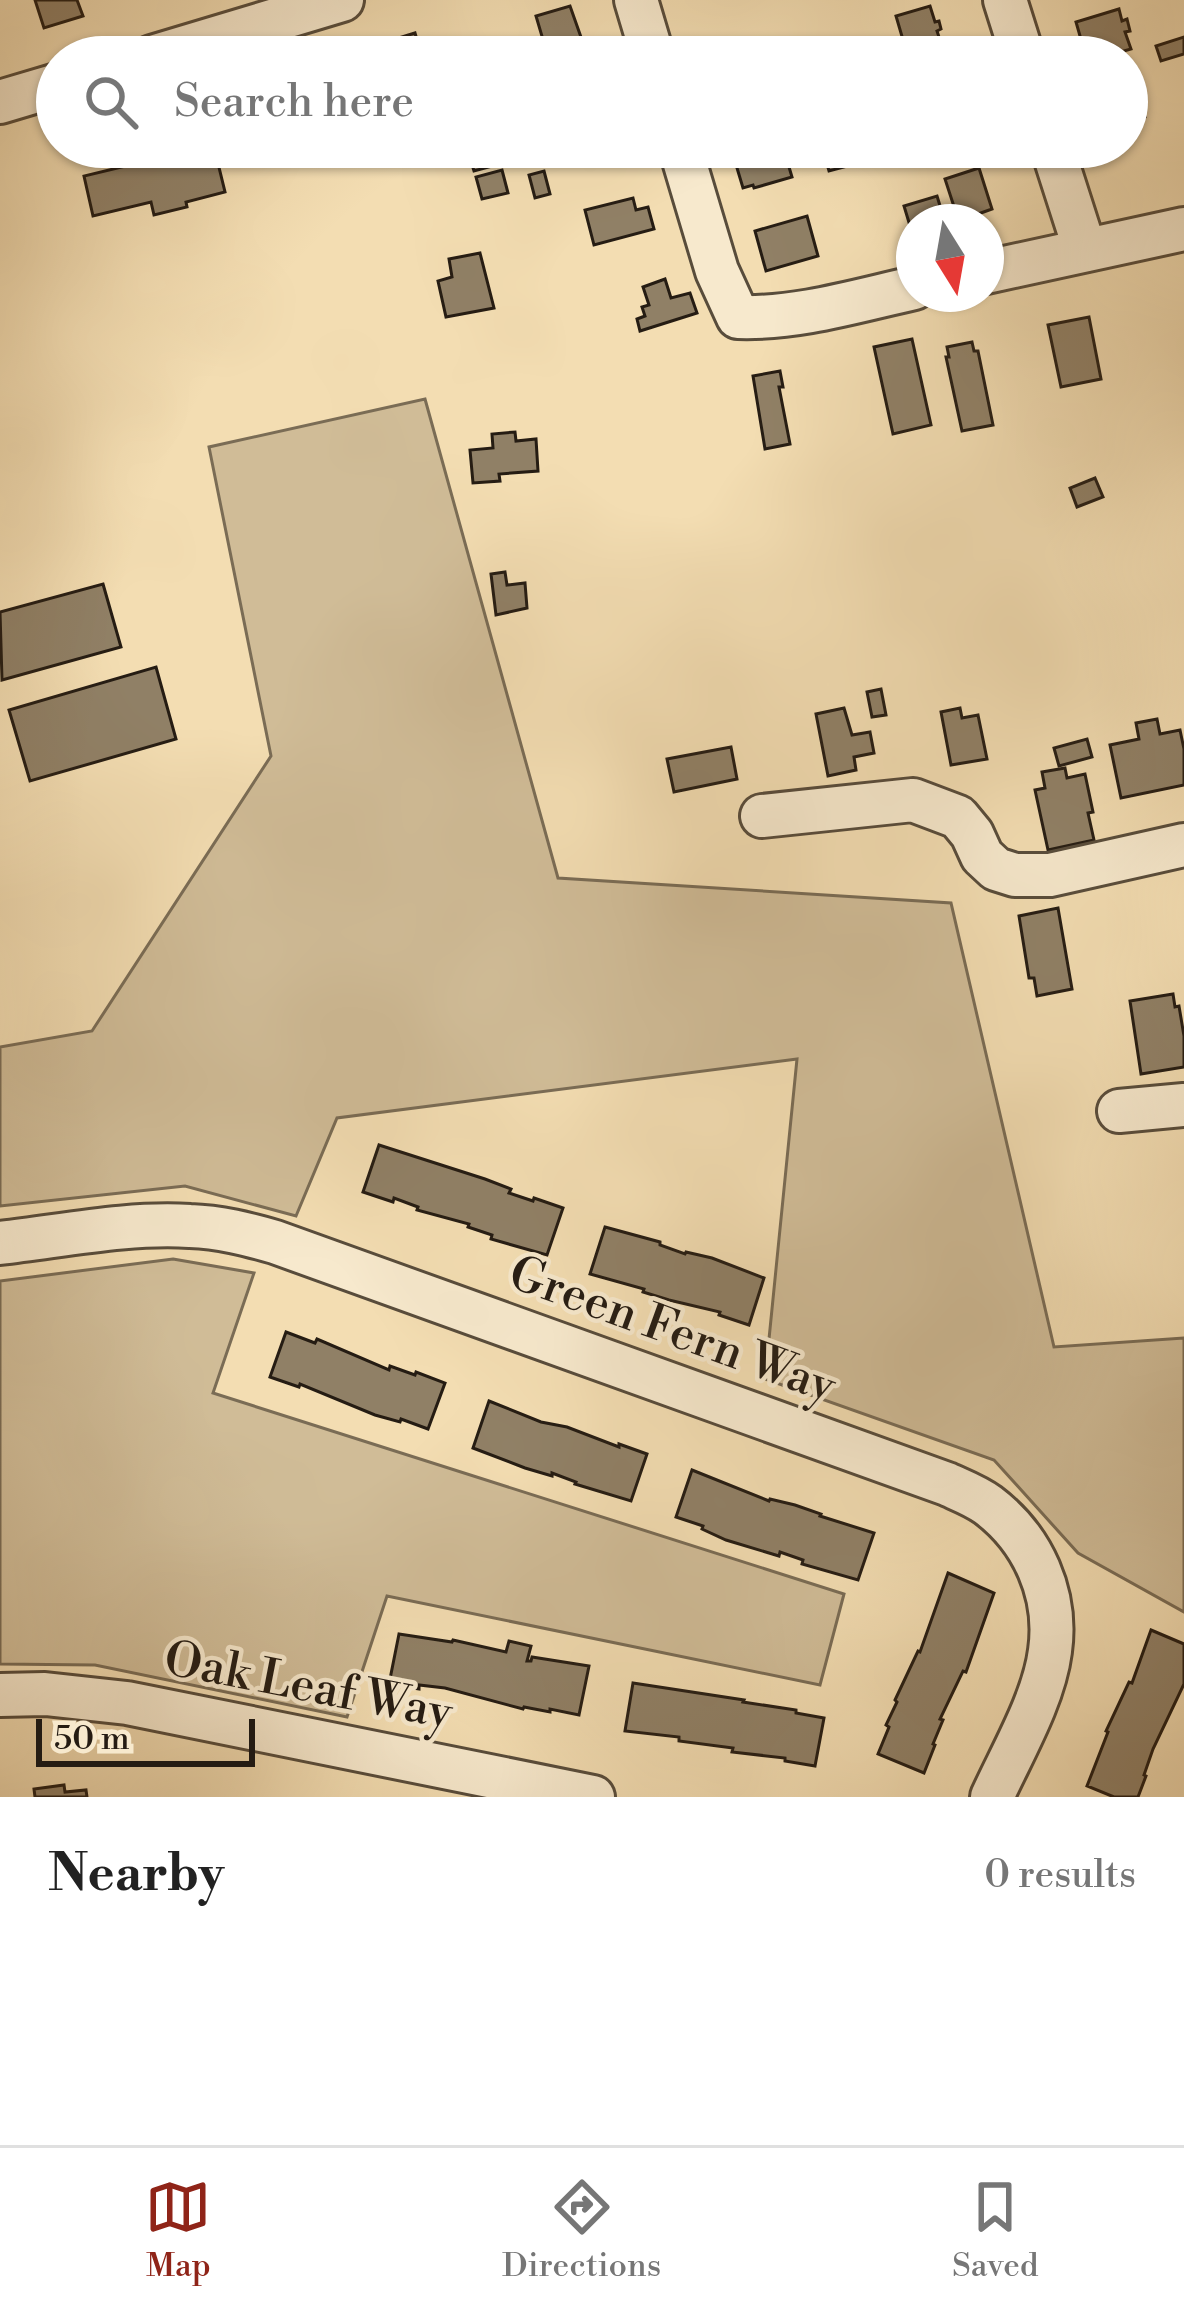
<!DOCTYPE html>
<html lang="en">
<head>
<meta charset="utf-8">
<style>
  :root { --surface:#fff; --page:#f6f6f6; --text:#222; --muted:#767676; --line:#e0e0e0; --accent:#8f2418 }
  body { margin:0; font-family:"Libre Bodoni",serif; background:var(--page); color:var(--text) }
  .compass { position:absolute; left:896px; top:204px; width:108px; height:108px; border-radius:50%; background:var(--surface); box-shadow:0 3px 9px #0004; rotate:169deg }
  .scale { position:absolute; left:36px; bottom:30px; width:219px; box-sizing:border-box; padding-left:12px; border:6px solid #251c13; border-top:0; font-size:33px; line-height:42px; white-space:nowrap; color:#251c13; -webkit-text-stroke:9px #f7e9cd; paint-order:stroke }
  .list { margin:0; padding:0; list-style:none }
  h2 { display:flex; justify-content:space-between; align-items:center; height:156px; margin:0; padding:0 48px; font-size:51px }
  h2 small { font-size:39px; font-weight:400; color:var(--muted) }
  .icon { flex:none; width:66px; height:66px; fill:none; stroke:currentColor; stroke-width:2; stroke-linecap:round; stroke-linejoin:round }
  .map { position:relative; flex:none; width:1184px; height:1797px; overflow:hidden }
  .search { position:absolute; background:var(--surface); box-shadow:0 3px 9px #0004; left:36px; right:36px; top:36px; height:132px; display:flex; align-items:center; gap:30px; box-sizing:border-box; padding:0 42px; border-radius:66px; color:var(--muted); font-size:45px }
  .sheet { height:348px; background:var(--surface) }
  nav { display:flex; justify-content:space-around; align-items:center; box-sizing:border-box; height:168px; border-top:3px solid var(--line); background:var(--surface); font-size:33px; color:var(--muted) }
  nav a { display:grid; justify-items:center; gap:6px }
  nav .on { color:var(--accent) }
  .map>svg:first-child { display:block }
  .green { fill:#d0bc97; stroke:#7a6c55; stroke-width:3 }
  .building { fill:#908066; stroke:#251c13; stroke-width:3 }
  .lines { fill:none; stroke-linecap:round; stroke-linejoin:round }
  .minor-casing { stroke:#584c3b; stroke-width:48 }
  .minor { stroke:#f7e9cd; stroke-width:42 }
  .labels { text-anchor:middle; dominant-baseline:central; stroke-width:9; stroke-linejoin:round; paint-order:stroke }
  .street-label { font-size:48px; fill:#251c13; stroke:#f7e9cd }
</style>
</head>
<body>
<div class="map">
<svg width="1184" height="1797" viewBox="0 0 1184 1797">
  <rect width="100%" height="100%" fill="#f3ddb2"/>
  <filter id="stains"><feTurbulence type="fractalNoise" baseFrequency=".00167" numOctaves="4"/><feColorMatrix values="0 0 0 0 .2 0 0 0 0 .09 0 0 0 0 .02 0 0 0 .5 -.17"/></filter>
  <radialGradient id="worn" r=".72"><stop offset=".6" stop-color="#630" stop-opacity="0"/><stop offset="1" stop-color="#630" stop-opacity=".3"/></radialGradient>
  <g class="green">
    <polygon points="425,399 558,878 951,903 1054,1347 1184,1338 1184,1612 1078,1553 994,1460 765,1379 797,1059 337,1118 296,1216 185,1186 0,1206 0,1047 92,1031 271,756 209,447"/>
    <polygon points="173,1259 254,1273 213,1393 844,1594 820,1685 387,1596 347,1717 95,1665 0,1664 0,1281"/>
  </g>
  <g class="building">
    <polygon points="35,0 77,0 83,16 44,28"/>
    <polygon points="570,6 588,57 543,57 539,44 544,43 536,16"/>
    <polygon points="930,6 935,22 939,21 941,29 937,31 942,46 926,51 928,57 908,57 896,16"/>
    <polygon points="1119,9 1122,21 1127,19 1130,31 1125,32 1131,49 1103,57 1086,57 1076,22"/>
    <polygon points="415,33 422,57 365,57 363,49"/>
    <polygon points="1184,37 1184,54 1161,61 1156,46"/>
    <polygon points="1135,80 1145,117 1127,121 1127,82"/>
    <polygon points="170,147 214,147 225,192 186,202 187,207 154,215 151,202 93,216 84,176 171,155"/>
    <polygon points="495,147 500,164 474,171 469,155"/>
    <polygon points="756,147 783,147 792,177 754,188 753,185 743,188 734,158 745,155 744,151"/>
    <polygon points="822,147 854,147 859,163 829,171"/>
    <polygon points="979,168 992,209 978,214 980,221 959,222 945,179"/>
    <polygon points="502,170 508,193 482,199 476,177"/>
    <polygon points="544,171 550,194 535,198 529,175"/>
    <polygon points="937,196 945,222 914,222 914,239 904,206"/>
    <polygon points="633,198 636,210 648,207 654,229 594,245 585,210"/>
    <polygon points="807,216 818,256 766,271 755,231"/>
    <polygon points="480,253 494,308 446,317 438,281 452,277 449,259"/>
    <polygon points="665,279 671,298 690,293 697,313 640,331 637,319 645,316 642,307 649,305 643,287"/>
    <polygon points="1089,317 1101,379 1061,387 1048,325"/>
    <polygon points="912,339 931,425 893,434 874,347"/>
    <polygon points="972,342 974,351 978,351 993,425 962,431 946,357 949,357 947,347"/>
    <polygon points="780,371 783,387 779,387 790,444 765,449 753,376"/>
    <polygon points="515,432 516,441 536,439 538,471 499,474 500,481 473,483 470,450 493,448 492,434"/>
    <polygon points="1095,478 1103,497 1077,507 1070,488"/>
    <polygon points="505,572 507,585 525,583 527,608 496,615 491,574"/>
    <polygon points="103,584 121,647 2,680 0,612"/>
    <polygon points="156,667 176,739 30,781 9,710"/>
    <polygon points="881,689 886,715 872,717 867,692"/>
    <polygon points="844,708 852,735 870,732 874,753 854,757 856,770 828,776 816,714"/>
    <polygon points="960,708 962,718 978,715 987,759 951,765 941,712"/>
    <polygon points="1157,719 1160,734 1180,730 1184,749 1184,785 1121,798 1110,745 1139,739 1136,723"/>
    <polygon points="1087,739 1092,757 1059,766 1054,748"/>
    <polygon points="731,747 737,779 674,792 667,759"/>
    <polygon points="1065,768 1067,778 1085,774 1093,812 1088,813 1094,840 1048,850 1035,790 1045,788 1042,772"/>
    <polygon points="1058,908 1072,989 1037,996 1034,978 1029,978 1019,916"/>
    <polygon points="1173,994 1175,1007 1179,1006 1184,1036 1184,1067 1141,1074 1130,1001"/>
    <polygon points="379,1145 485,1179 511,1189 509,1193 533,1201 534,1198 563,1208 547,1255 491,1239 492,1235 468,1227 469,1224 417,1210 418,1207 394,1198 393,1202 363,1192"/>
    <polygon points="605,1227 660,1242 660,1245 685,1254 686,1252 712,1258 764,1278 749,1325 719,1315 720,1312 669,1300 643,1292 644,1289 590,1274"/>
    <polygon points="286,1332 315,1343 317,1339 389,1370 390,1366 415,1375 416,1372 445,1383 428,1429 401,1419 400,1422 375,1415 300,1384 299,1387 270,1377"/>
    <polygon points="489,1401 541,1422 567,1427 619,1447 619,1444 647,1454 631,1501 575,1484 576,1482 552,1473 552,1476 525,1468 473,1448"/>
    <polygon points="692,1470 769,1501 770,1499 795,1505 821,1514 820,1516 874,1533 858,1580 802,1564 803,1560 780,1552 779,1556 726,1540 702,1529 703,1526 676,1517"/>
    <polygon points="948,1573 994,1593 966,1672 963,1671 940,1719 943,1720 933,1744 935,1745 924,1773 878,1754 889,1727 886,1725 897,1702 895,1700 918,1651 920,1652"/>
    <polygon points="1151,1630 1184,1644 1184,1684 1153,1749 1144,1775 1146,1776 1138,1797 1114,1797 1087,1786 1108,1732 1106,1731 1129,1682 1132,1683"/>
    <polygon points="399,1634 452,1642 453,1640 506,1652 509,1641 531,1646 527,1661 531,1661 532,1657 589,1666 579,1715 550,1709 550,1712 524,1707 523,1709 445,1688 419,1685 419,1689 389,1684"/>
    <polygon points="633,1683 744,1700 743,1702 796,1710 796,1713 824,1718 815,1766 785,1761 785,1758 732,1752 733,1748 679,1741 679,1737 625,1731"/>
    <polygon points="64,1785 65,1792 86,1790 87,1797 35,1797 34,1789"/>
  </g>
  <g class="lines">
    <defs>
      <g id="minor">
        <polyline points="636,0 653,57"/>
        <polyline points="1005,0 1023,57"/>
        <polyline points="152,57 342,0"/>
        <polyline points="0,102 57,85"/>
        <path d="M 680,147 L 717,271 L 738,317 C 797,319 856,301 914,288"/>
        <polyline points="1052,147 1085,250"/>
        <polyline points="986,272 1184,229"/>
        <polyline points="762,816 913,800 958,817 972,834 982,856 996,869 1015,875 1050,875 1184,845"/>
        <polyline points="1119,1111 1184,1105"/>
        <path d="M 0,1243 C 62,1236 128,1222 190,1226 C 220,1227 247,1234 275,1242 L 947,1484 C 960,1490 976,1496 988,1505 C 1033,1539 1058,1594 1050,1651 C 1044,1699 1012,1753 992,1797"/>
        <polyline points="0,1695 45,1694 127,1703 593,1797"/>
      </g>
    </defs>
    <use href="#minor" class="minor-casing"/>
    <use href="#minor" class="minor"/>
  </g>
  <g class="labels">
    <g class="street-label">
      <text transform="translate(672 1331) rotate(20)">Green Fern Way</text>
      <text transform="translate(308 1687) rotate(11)">Oak Leaf Way</text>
    </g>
  </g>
  <rect width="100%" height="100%" filter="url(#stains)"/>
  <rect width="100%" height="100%" fill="url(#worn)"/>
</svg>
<svg class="compass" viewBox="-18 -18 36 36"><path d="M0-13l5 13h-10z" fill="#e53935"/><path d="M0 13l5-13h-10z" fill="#767676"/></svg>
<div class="scale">50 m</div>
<div class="search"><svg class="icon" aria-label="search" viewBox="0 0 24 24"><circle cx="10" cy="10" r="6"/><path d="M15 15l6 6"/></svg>Search here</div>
</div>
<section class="sheet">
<h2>Nearby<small>0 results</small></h2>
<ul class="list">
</ul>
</section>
<nav>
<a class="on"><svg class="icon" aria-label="map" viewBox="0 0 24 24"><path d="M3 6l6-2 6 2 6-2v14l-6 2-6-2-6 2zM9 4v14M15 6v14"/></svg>Map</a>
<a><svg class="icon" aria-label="directions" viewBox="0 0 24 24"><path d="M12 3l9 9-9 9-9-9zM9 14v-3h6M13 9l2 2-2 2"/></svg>Directions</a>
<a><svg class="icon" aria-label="saved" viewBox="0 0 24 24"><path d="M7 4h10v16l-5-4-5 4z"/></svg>Saved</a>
</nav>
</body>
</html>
